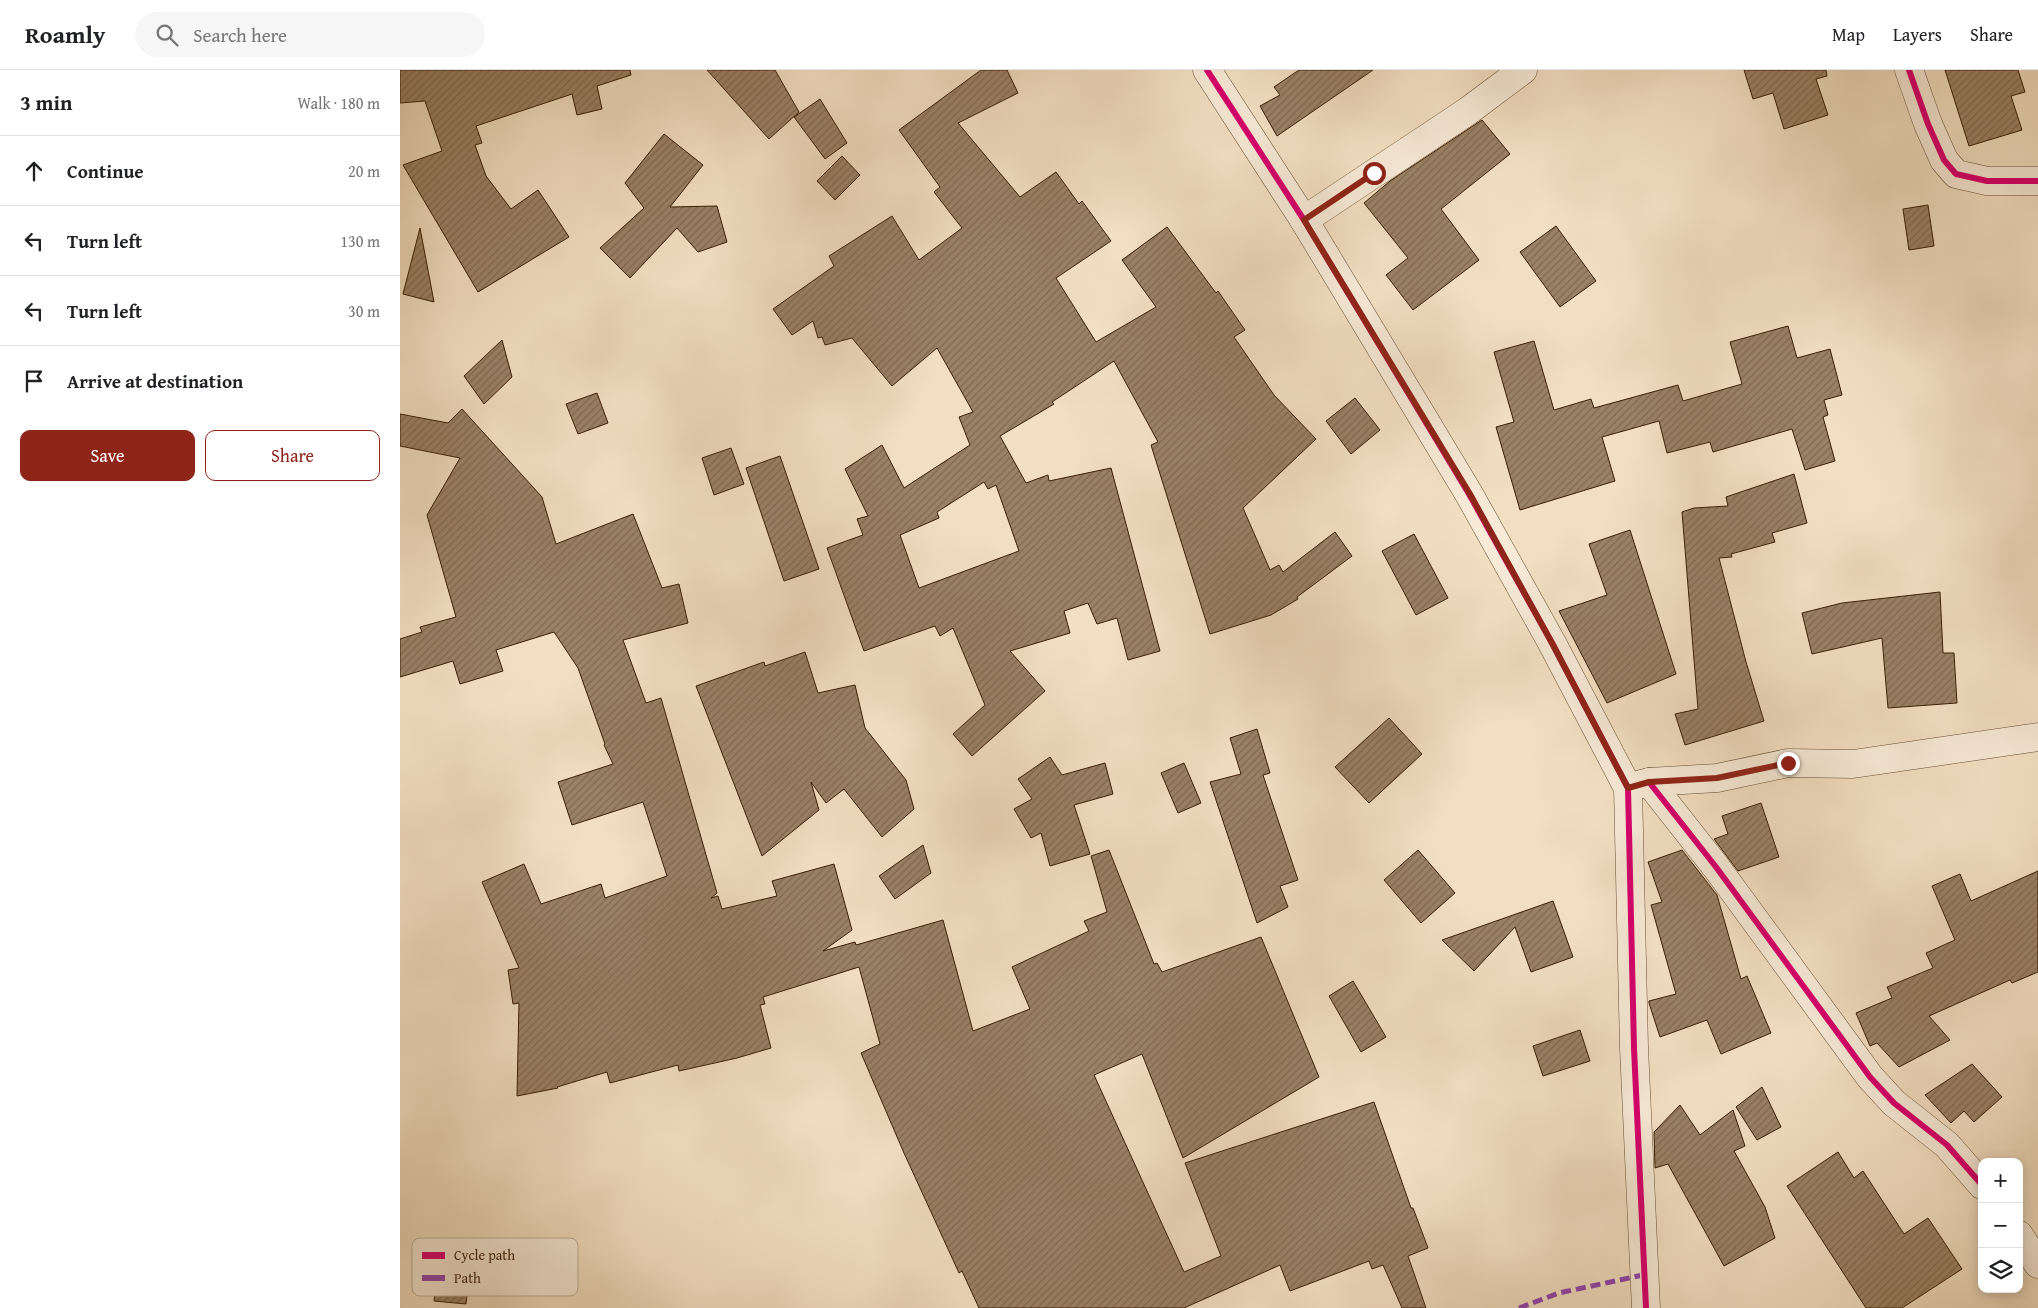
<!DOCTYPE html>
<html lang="en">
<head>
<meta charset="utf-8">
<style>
  :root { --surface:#fff; --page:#f6f6f6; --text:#202124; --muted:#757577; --line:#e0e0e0; --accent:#8f2418 }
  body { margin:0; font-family:"Gentium Book Plus",serif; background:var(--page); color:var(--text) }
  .controls { position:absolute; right:15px; bottom:15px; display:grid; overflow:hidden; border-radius:10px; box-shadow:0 2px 12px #0003 }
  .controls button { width:45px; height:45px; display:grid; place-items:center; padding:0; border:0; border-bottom:1px solid var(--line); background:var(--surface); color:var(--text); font:25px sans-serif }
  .stop { position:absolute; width:15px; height:15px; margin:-11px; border:4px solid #8f2418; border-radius:50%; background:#fff }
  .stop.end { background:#8f2418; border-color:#fff; box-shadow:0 1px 5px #0008 }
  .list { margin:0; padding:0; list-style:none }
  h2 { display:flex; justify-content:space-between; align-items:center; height:65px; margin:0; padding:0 20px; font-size:21px }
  h2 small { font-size:16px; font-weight:400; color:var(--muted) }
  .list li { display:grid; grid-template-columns:32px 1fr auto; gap:15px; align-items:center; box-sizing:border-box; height:70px; padding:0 20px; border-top:1px solid var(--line) }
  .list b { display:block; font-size:19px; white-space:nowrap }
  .list em { font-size:16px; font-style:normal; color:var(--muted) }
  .actions { display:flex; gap:10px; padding:15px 20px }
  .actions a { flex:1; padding:11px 0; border:1px solid var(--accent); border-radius:10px; text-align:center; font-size:18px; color:var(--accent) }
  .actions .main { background:var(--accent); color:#fff }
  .icon { flex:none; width:28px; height:28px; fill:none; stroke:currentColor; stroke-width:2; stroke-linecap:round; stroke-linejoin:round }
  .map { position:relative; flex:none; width:1638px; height:1238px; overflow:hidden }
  header { display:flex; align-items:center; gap:30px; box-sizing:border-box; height:70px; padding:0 25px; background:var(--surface); border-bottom:1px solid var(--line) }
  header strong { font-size:24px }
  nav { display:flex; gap:28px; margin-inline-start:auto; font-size:18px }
  .search { width:350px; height:45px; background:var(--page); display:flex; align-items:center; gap:12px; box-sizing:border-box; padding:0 18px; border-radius:28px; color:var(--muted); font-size:19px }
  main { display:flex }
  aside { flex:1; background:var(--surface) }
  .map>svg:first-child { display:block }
  .building { fill:url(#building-hatch); stroke:#3a1e03; fill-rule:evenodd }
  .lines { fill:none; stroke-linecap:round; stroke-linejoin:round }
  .street-casing { stroke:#684e33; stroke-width:29 }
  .street { stroke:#f7ead7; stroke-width:28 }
  .quiet { stroke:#8e44ad; stroke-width:5; stroke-dasharray:10 5; stroke-linecap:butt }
  .cycleway-casing { stroke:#f7ead7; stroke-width:9 }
  .cycleway { stroke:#d6006c; stroke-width:6 }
  .route { stroke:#8f2418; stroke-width:6 }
  .key { fill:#f7ead7; stroke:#bead97; stroke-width:1 }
  .key-label { font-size:14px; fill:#3a1e03 }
</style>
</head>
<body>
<header>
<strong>Roamly</strong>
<div class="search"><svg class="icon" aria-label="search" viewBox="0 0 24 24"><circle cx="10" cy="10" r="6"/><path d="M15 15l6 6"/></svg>Search here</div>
<nav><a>Map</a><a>Layers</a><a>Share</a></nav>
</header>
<main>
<aside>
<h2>3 min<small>Walk · 180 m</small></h2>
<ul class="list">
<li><svg class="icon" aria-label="ahead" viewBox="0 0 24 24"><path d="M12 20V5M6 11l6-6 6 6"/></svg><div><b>Continue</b></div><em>20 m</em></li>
<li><svg class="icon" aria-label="left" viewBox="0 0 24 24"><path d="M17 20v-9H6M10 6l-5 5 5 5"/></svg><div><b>Turn left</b></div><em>130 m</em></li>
<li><svg class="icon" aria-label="left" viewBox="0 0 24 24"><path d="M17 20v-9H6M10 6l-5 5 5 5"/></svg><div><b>Turn left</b></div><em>30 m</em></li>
<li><svg class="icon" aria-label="arrive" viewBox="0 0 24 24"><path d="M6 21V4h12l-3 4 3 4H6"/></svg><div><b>Arrive at destination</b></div></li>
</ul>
<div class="actions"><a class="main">Save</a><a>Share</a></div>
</aside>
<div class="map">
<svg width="1638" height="1238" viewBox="0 0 1638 1238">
  <defs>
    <pattern id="building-hatch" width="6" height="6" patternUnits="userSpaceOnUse" patternTransform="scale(1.25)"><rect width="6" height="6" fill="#9a8266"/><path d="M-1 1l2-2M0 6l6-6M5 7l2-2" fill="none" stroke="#7f6a52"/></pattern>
  </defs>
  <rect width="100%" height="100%" fill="#f2dfc2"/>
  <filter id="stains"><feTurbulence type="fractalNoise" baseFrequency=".004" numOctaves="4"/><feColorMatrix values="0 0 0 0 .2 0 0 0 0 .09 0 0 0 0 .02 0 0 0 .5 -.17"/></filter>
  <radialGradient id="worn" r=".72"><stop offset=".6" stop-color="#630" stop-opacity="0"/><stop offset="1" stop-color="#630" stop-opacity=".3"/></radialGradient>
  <g class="building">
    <polygon points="0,0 230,0 231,5 197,16 202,39 177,45 172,24 76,56 82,73 75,75 86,106 111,139 138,120 169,167 78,222 3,95 42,81 25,31 0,33"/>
    <polygon points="307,0 375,0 399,42 369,69"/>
    <path d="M 581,0 L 607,0 L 618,23 L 558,53 L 620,127 L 656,102 L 679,134 L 682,131 L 711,171 L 656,208 L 696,272 L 756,237 L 722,190 L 767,157 L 816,223 L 818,221 L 845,260 L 834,267 L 874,325 L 916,369 L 843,438 L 870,500 L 879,495 L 883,502 L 935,462 L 952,486 L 897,527 L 898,529 L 871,545 L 810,564 L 751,375 L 758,372 L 714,291 L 652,332 L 654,334 L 600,366 L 626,413 L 648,405 L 649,411 L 711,398 L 760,581 L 728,590 L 717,548 L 697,554 L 688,533 L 664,541 L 670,563 L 610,581 L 645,621 L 572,686 L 553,664 L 585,635 L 553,558 L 540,566 L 535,556 L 464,581 L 427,478 L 463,465 L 457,449 L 468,446 L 445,399 L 482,375 L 504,418 L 570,375 L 559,347 L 573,342 L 537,278 L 492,316 L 452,268 L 425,275 L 422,267 L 418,268 L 413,251 L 392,265 L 373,239 L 434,196 L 429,186 L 492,146 L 519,190 L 562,158 L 534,122 L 540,117 L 499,60 ZM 584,412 L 588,419 L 596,415 L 619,481 L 519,518 L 500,465 L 539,448 L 537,442 Z"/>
    <polygon points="899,0 973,0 877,66 860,36 880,25 874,17"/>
    <polygon points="1344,0 1426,0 1427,6 1416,9 1428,45 1384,59 1373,23 1353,29"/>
    <polygon points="1545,0 1618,0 1625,22 1611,26 1622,60 1569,76"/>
    <polygon points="420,29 447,73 425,89 394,47"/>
    <polygon points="1082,50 1110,84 1041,139 1079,190 1013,240 986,205 1008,188 964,133 990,111"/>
    <polygon points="264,64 303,95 270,137 317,136 327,172 298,182 277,158 230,208 200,178 244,138 225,113"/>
    <polygon points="442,86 460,105 435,130 417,111"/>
    <polygon points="1528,135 1534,176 1509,180 1503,139"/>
    <polygon points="1156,156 1196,211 1160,237 1120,182"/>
    <polygon points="20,158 34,232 3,224"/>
    <polygon points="1388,256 1397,288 1430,279 1442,325 1424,330 1428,345 1423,347 1435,391 1405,400 1392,359 1313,382 1310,372 1267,383 1259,351 1202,367 1215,411 1120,440 1096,357 1114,352 1094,282 1134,271 1154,340 1191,329 1194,338 1278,315 1283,331 1342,314 1330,272"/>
    <polygon points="102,270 112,307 84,334 64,306"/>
    <polygon points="197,323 208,353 178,364 166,334"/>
    <polygon points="955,328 980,360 951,384 926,351"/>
    <polygon points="62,339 142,427 156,474 233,444 262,518 279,514 288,553 223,570 246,633 261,628 317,823 311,828 318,826 322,839 377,826 372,811 434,794 452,860 423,881 455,872 456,875 543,850 573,961 630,939 612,897 689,861 684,851 707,842 691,786 709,780 754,894 757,893 762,902 861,867 919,1007 783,1088 742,984 694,1005 784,1202 821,1186 785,1093 974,1032 1011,1138 1013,1138 1028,1178 1008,1186 1026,1238 1002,1238 983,1195 972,1199 969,1191 890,1221 880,1195 784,1238 579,1238 562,1201 559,1203 504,1083 461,983 480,974 459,897 363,927 365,934 360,935 371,978 337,988 279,1001 278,995 210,1013 207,1002 157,1017 158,1018 117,1026 119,933 113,934 108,900 119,898 82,812 124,794 141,834 201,814 205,828 267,806 243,732 172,755 158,712 213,694 204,675 205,674 178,598 154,562 96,580 103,601 60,614 53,591 0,607 0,569 22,562 20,557 56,547 27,445 60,388 0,376 0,344 48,353"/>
    <polygon points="331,378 344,414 314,425 302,388"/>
    <polygon points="380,386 419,499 384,511 346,398"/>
    <polygon points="1394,404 1407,453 1372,463 1375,472 1331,484 1332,487 1319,488 1346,592 1364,651 1285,675 1275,644 1298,639 1282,442 1294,438 1328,436 1326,427"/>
    <polygon points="1230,460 1276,604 1207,633 1159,541 1207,525 1189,474"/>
    <polygon points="1014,464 1048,528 1016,545 982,481"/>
    <polygon points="1540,522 1543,583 1554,583 1557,633 1488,638 1482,568 1412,584 1402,543 1442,533"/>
    <polygon points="405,582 418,623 455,615 465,658 506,710 514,739 482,767 444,719 426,733 411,712 419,740 362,786 296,616 364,592 365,596"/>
    <polygon points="989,648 1022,684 969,733 935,697"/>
    <polygon points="857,659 870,703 863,705 898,810 880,816 888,837 857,853 810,712 841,704 830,668"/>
    <polygon points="650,687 662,705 705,693 713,724 674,735 690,784 650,796 641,763 631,768 614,739 632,729 618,709"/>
    <polygon points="784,693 801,733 778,743 761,703"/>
    <polygon points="1361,733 1379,787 1338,801 1314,769 1328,764 1322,746"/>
    <polygon points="523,775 531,803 495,829 479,806"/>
    <polygon points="1018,780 1055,823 1021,853 984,810"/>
    <polygon points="1282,780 1317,825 1341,909 1347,906 1371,963 1321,984 1307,950 1260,967 1249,933 1249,931 1276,924 1251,835 1262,832 1248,792"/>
    <polygon points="1638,801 1638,902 1612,913 1610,910 1529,946 1550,970 1499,997 1477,973 1470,976 1456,943 1492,928 1487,917 1533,898 1526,883 1555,870 1532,816 1560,804 1571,831"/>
    <polygon points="1153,831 1173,887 1131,902 1115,857 1074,901 1042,870"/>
    <polygon points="953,911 986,967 961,982 929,926"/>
    <polygon points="1180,960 1190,991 1143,1006 1133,976"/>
    <polygon points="1572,994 1602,1027 1574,1052 1564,1041 1551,1053 1525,1025"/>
    <polygon points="1362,1017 1381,1057 1357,1070 1336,1037"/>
    <polygon points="1280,1035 1300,1065 1333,1040 1345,1076 1334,1081 1365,1137 1375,1168 1324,1196 1268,1094 1255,1098 1254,1062"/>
    <polygon points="1438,1082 1454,1108 1463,1101 1504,1164 1528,1148 1562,1199 1502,1238 1466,1238 1387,1116"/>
    <polygon points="37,1205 69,1208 66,1234 34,1231"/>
  </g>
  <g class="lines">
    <defs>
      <g id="street">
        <polyline points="807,0 904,150 1069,424 1152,573 1228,718 1234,978 1246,1238"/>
        <polyline points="1509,0 1528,54 1544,90 1556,104 1587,111 1638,111"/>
        <polyline points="904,150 1068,41 1123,0"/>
        <polyline points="1249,712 1316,797 1470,1007 1494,1033 1547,1075 1582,1115"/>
        <polyline points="1237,715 1249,712 1317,708 1388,693 1453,694 1638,667"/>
        <polyline points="1619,1165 1638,1194"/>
      </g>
    </defs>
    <use href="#street" class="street-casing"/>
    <use href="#street" class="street"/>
    <polyline class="quiet" points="1119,1238 1159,1223 1243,1205"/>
    <defs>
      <g id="cycleway">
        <polyline points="807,0 904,150 1069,424 1152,573 1228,718 1234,978 1246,1238"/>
        <polyline points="1509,0 1528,54 1544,90 1556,104 1587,111 1638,111"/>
        <polyline points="1249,712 1316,797 1470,1007 1494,1033 1547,1075 1582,1115"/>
      </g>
    </defs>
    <use href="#cycleway" class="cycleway-casing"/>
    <use href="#cycleway" class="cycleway"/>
  </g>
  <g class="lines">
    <polyline class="route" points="974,103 904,150 1070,424 1152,573 1228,718 1249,712 1317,708 1388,693"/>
  </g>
  <rect x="12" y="1168" width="166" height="58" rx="8" class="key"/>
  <rect x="22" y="1182" width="23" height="7" fill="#d6006c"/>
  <rect x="22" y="1205" width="23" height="6" fill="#8e44ad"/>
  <g class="key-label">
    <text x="54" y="1190">Cycle path</text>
    <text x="54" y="1213">Path</text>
  </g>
  <rect width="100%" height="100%" filter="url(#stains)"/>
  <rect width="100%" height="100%" fill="url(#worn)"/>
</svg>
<div class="controls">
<button>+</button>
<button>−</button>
<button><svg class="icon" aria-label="layers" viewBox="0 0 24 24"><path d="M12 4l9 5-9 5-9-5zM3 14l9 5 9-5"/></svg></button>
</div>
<div class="stop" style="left:974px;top:103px"></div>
<div class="stop end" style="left:1388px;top:693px"></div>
</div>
</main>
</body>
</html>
